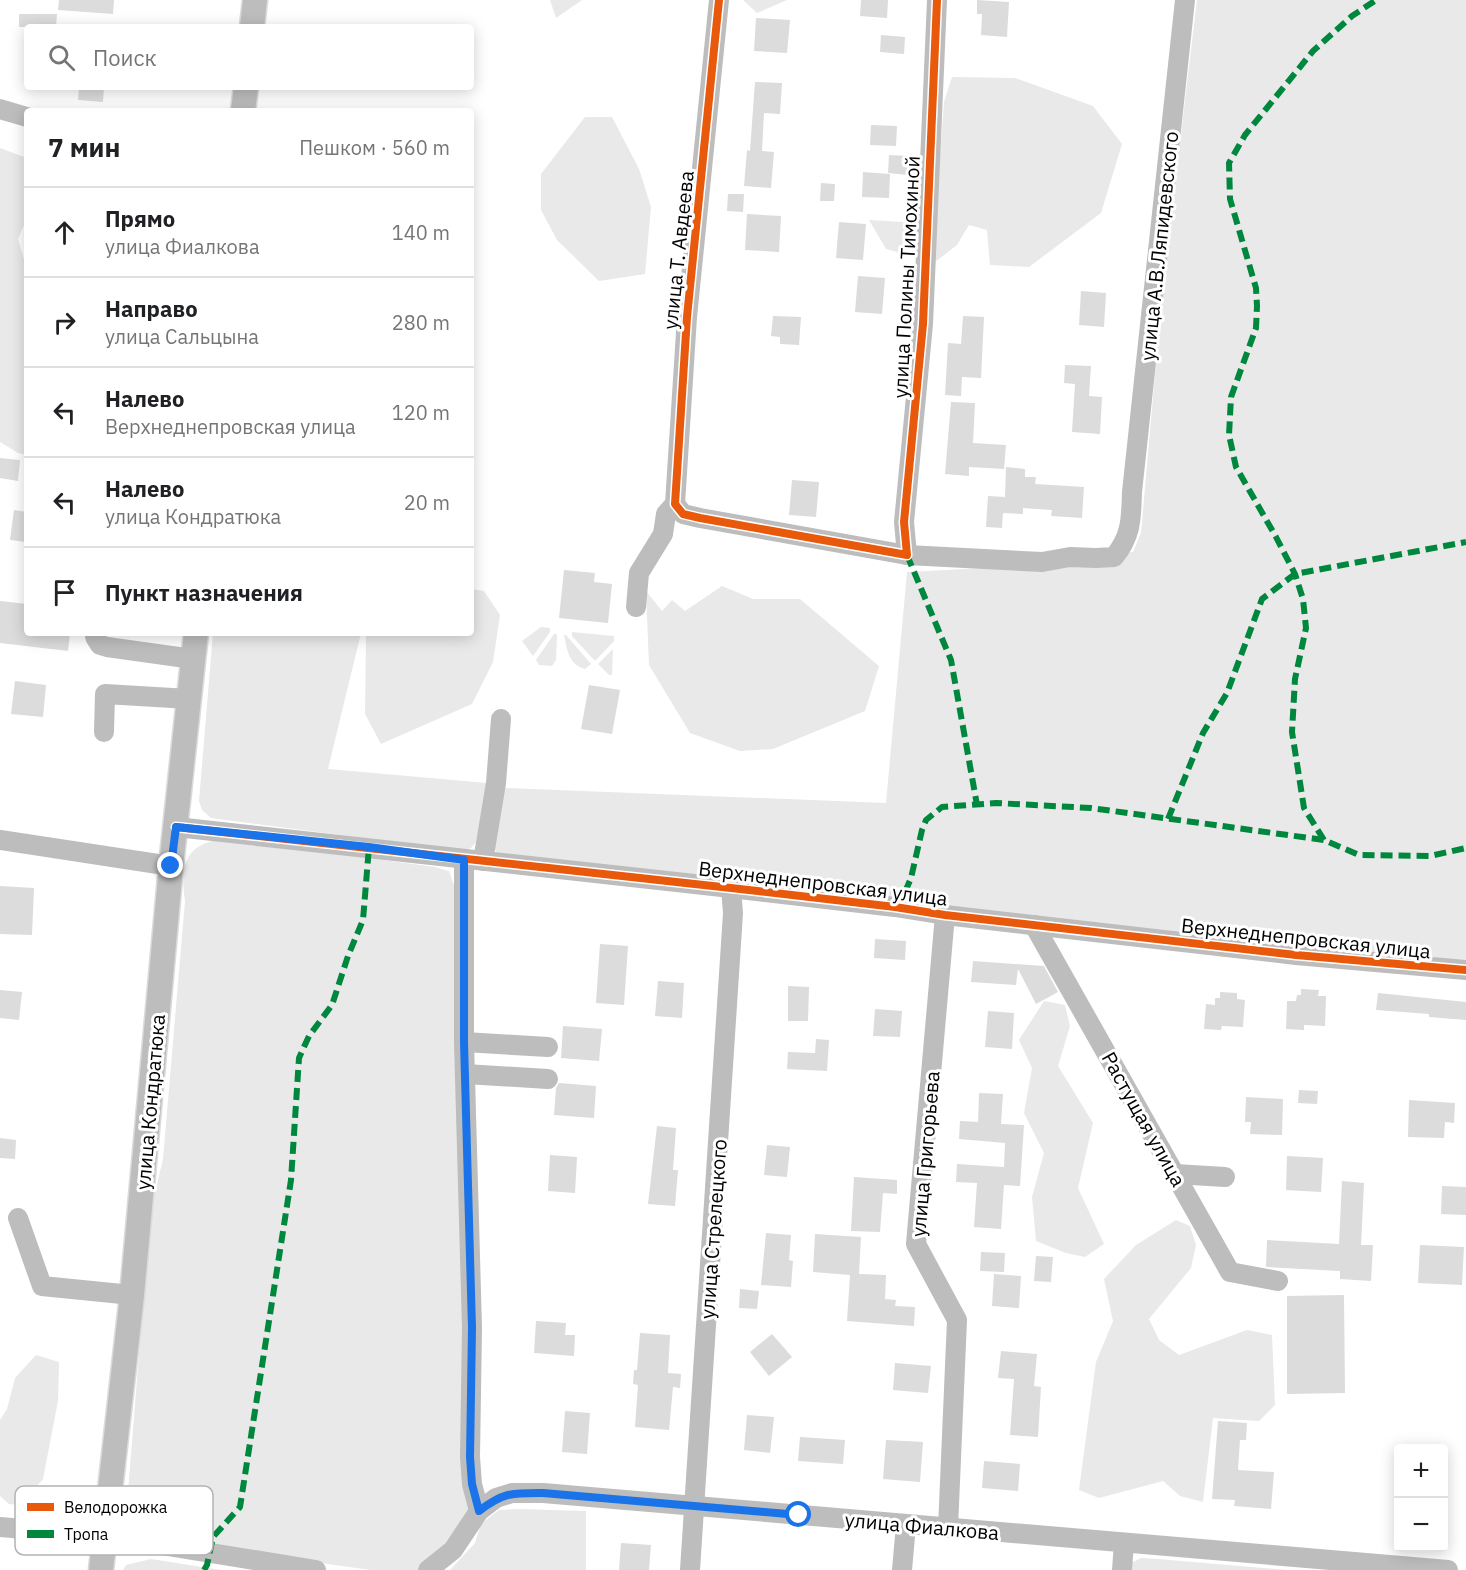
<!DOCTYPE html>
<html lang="ru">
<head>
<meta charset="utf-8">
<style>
  :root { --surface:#fff; --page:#f6f6f6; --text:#202124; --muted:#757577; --line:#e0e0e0 }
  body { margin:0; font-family:"IBM Plex Sans",sans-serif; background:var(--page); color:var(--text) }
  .controls { position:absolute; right:18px; bottom:18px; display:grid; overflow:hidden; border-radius:6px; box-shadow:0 3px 15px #0003 }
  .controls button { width:54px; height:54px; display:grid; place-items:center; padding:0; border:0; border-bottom:2px solid var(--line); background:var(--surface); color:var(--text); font:30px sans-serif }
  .stop { position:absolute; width:18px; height:18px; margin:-14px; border:4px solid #1a73e8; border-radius:50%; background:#fff }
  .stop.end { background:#1a73e8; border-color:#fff; box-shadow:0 2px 6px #0008 }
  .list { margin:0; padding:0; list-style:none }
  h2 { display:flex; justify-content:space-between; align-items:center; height:78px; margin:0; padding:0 24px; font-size:26px }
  h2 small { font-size:20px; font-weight:400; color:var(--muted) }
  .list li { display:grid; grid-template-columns:39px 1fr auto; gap:18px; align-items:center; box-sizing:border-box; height:90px; padding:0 24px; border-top:2px solid var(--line) }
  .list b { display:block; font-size:22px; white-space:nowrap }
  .list p { margin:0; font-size:20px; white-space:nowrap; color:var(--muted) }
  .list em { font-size:20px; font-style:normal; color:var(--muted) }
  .icon { flex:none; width:33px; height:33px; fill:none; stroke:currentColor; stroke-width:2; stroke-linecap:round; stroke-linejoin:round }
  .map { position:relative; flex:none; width:1466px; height:1570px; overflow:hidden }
  .search { position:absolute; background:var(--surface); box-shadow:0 3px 15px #0003; left:24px; top:24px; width:450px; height:66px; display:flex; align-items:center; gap:15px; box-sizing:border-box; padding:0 21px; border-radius:6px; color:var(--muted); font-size:22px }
  .panel { position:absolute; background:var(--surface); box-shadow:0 3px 15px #0003; left:24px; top:108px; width:450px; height:528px; border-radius:6px }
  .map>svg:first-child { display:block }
  .green { fill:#e9e9e9 }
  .building { fill:#dcdcdc }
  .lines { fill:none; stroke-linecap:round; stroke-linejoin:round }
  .major-casing { stroke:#dbdbdb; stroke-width:27 }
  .minor { stroke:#bdbdbd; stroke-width:20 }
  .major { stroke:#bdbdbd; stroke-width:24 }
  .quiet { stroke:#00873e; stroke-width:6; stroke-dasharray:12 6; stroke-linecap:butt }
  .cycleway-casing { stroke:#fff; stroke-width:11 }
  .cycleway { stroke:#e8590c; stroke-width:8 }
  .route { stroke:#1a73e8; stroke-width:8 }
  .labels { text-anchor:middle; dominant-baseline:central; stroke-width:6; stroke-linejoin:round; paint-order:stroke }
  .street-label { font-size:20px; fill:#000; stroke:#fff }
  .key { fill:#fff; stroke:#b2b2b2; stroke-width:1.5 }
  .key-label { font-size:16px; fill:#000 }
</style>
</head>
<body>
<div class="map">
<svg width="1466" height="1570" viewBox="0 0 1466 1570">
  <rect width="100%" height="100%" fill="#fff"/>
  <g class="green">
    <polygon points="550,0 582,0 556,18"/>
    <polygon points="743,0 787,0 757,13"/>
    <polygon points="1197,0 1466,0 1466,962 1155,934 497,854 492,843 499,795 506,788 886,803 907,572 1062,564 1088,556 1133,552 1141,533 1163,284"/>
    <polygon points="952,77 1015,78 1093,106 1122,144 1101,213 1029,267 990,265 987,230 969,225 957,245 935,262 886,249 869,220 935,224 944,102"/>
    <polygon points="585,117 612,117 639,169 651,207 645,274 599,281 557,240 541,210 541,174"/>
    <polygon points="0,148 27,158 27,218 18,239 27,270 27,455 18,453 0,442"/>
    <polygon points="722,586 753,599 800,599 879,666 865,711 773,749 740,751 690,733 649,665 646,591 662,611 672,600 685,611"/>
    <polygon points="471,589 484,591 500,615 493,662 472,704 381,744 365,714 366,635 364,633 471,633"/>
    <polygon points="541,627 550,628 550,632 533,656 522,641"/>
    <polygon points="572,632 614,636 614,641 595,661 572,636"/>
    <polygon points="213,633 361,633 328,769 487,783 476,842 471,848 463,851 211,818 202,810 199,801"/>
    <polygon points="554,634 557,634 556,660 552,666 539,665 536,660"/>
    <path d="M 564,635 L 566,635 L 591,664 L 585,669 C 569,665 567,650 564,635 Z"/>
    <polygon points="613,649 612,675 609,675 598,664"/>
    <path d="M 226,839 L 435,867 L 449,871 L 456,891 L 466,1500 L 470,1516 L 426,1567 L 418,1570 L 371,1570 L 133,1537 L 125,1529 L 147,1255 L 152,1205 L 163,1159 L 185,901 C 180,865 185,842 226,839 Z"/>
    <polygon points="1044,1001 1065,1005 1070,1026 1058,1066 1093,1123 1078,1188 1104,1244 1085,1257 1066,1253 1036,1241 1032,1197 1044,1153 1024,1113 1032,1068 1019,1040"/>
    <polygon points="1176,1220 1190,1226 1196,1245 1191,1268 1149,1319 1159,1340 1179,1355 1247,1330 1272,1335 1275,1405 1259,1421 1213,1418 1203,1502 1180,1496 1163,1481 1099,1498 1079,1490 1096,1362 1113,1321 1104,1279 1136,1245"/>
    <polygon points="36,1355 59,1362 58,1401 43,1479 20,1505 9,1504 0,1496 0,1420 7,1409 15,1378"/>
    <polygon points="520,1509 586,1511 586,1570 450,1570 475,1543 481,1524 499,1510"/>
    <polygon points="1141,1558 1158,1559 1288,1570 1128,1570 1131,1563"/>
    <polygon points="151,1559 215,1569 222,1570 123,1570 126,1565"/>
  </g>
  <g class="building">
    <polygon points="59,0 114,0 113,14 58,10"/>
    <polygon points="861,0 888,0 887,18 860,16"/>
    <polygon points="977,0 1009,2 1007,37 981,35 982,14 977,14"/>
    <polygon points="19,14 57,14 56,27 19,27"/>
    <polygon points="756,18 790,20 787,53 754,51"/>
    <polygon points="881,35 905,37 904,54 880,52"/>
    <polygon points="755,82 782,83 780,114 764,113 762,151 774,152 771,188 744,186 747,150 750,151"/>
    <polygon points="79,87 104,87 103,102 78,100"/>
    <polygon points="871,125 897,126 896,146 870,145"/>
    <polygon points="889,155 909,156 908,175 888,173"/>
    <polygon points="863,172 890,174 889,198 862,197"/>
    <polygon points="821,183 835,184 834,201 820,201"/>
    <polygon points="728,194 744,194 743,212 727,211"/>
    <polygon points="747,214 781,216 779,252 745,250"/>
    <polygon points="839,222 866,224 863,260 836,258"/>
    <polygon points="858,276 885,278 882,314 855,312"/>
    <polygon points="1081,291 1106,293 1104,327 1079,325"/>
    <polygon points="773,316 801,317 799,345 780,344 780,337 771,336"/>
    <polygon points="963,316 984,317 981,378 962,377 961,396 945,395 948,343 961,344"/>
    <polygon points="1065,365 1091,366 1089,396 1102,397 1100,434 1072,432 1075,384 1064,383"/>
    <polygon points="951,402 975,403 973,443 1006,445 1004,469 969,467 969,476 945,474"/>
    <polygon points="0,458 20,460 18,481 0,478"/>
    <polygon points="1006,467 1025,469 1025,477 1036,477 1035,484 1084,487 1082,518 1051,516 1052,510 1023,508 1023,514 1003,513 1002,528 986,527 988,496 1005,497"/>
    <polygon points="792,480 819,482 816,517 789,515"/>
    <polygon points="14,510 27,512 27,542 10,540"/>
    <polygon points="564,570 595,573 594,582 612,584 608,623 559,618"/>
    <polygon points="0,601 27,604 27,633 70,633 68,651 0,643"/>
    <polygon points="15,681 46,685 43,717 11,714"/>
    <polygon points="589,685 620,690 612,734 581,729"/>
    <polygon points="0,886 34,888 32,935 0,934"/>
    <polygon points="875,939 906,941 905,960 874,958"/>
    <polygon points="600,944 628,946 624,1005 596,1003"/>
    <polygon points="973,961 1044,966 1058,992 1036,1004 1018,969 1016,985 971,982"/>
    <polygon points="658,981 684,983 682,1018 655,1016"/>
    <polygon points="788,986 809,987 808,1021 788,1021"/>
    <polygon points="1301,989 1319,990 1318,996 1326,996 1325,1026 1304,1025 1304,1030 1286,1029 1287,1001 1296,1001 1297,995 1301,995"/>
    <polygon points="0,990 22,992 19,1020 0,1018"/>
    <polygon points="1220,992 1237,993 1237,999 1245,1000 1243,1027 1222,1026 1221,1030 1204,1029 1206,1004 1215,1005 1215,998 1220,998"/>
    <polygon points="1378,993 1466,1002 1466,1020 1429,1017 1429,1014 1376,1010"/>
    <polygon points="875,1009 902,1011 900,1037 873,1036"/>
    <polygon points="988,1011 1014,1013 1012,1049 985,1047"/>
    <polygon points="563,1026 602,1029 599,1061 561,1058"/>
    <polygon points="816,1039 829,1040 827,1071 787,1069 788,1052 815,1053"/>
    <polygon points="559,1083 596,1086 594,1118 554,1115 556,1088"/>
    <polygon points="1299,1090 1318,1091 1317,1104 1298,1103"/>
    <polygon points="979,1093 1003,1094 1001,1124 1024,1125 1020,1186 1004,1185 1001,1229 974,1227 977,1183 956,1182 957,1164 1004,1167 1005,1143 959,1139 960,1121 978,1122"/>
    <polygon points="1246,1097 1283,1099 1282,1135 1250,1134 1251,1122 1245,1122"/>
    <polygon points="1409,1100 1455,1103 1454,1123 1445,1122 1444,1138 1408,1137"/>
    <polygon points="657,1126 676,1128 673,1170 678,1170 675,1206 648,1204"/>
    <polygon points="0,1138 16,1140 15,1159 0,1158"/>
    <polygon points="767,1145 790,1147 787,1177 764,1175"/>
    <polygon points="550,1155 577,1157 575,1193 548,1191"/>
    <polygon points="1287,1156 1323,1158 1321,1192 1286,1190"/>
    <polygon points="854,1177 897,1180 897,1194 883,1193 880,1232 851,1231"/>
    <polygon points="1342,1181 1364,1183 1361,1245 1373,1245 1371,1281 1340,1279 1340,1271 1266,1267 1267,1240 1339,1244"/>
    <polygon points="1442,1186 1466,1187 1466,1215 1441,1214"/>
    <polygon points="766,1233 791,1235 789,1260 793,1261 791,1287 761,1285"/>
    <polygon points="815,1234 861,1237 859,1274 886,1275 885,1299 896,1300 895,1306 915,1307 914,1326 847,1321 850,1275 813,1272"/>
    <polygon points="1420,1245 1464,1247 1462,1285 1418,1283"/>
    <polygon points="981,1252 1005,1253 1004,1272 980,1271"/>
    <polygon points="1036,1256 1053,1257 1051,1282 1034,1281"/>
    <polygon points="994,1274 1021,1276 1019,1308 992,1306"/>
    <polygon points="740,1289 759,1291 757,1309 739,1308"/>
    <polygon points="1344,1295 1345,1393 1287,1394 1287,1296"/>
    <polygon points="536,1321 566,1323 565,1335 575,1335 574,1356 534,1353"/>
    <polygon points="640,1333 670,1335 668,1373 681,1374 680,1388 673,1387 669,1430 635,1427 638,1385 633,1384 634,1370 637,1370"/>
    <polygon points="772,1334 792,1357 769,1376 750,1352"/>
    <polygon points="1001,1351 1037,1354 1034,1386 1041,1387 1038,1437 1010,1435 1014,1379 998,1378"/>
    <polygon points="895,1363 931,1366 928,1393 893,1390"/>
    <polygon points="565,1411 590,1413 587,1454 562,1452"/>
    <polygon points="747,1415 774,1417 770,1453 744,1450"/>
    <polygon points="1218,1421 1247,1423 1246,1440 1240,1440 1238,1470 1274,1472 1271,1509 1234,1506 1235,1500 1212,1499"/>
    <polygon points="800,1437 845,1440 843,1464 798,1461"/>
    <polygon points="886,1440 923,1442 920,1482 883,1479"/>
    <polygon points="984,1461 1020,1464 1018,1491 982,1488"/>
    <polygon points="621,1543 651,1545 649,1570 619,1570"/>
  </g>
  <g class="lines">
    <defs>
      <g id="major">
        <polyline points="252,27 255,0"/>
        <polyline points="243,111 246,87"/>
        <polyline points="101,1570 132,1295 171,866 196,633"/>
      </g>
    </defs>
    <use href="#major" class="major-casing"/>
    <g class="minor">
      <polyline points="0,109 27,117"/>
      <path d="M 675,504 L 683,514 L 700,518 L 907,555 L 1042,562 L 1070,557 L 1096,558 L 1114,557 C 1132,535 1131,518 1132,492 L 1185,0"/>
      <polyline points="675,504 687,317 719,0"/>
      <polyline points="907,555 904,522 923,324 937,0"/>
      <polyline points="636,607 639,573 663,534 666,514 675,504"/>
      <polyline points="96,633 95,637 100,645 107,647 193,659"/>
      <polyline points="104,732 105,694 189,699"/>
      <polyline points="176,827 731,888 895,907 945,915 1296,955 1466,970"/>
      <polyline points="0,840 171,866"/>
      <polyline points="464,860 464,1042 472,1328 470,1457 472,1484 479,1511"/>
      <polyline points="483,861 496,783 501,719"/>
      <polyline points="945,915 916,1244 957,1320 948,1528"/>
      <polyline points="1034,925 1230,1272 1278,1281"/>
      <polyline points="464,1042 548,1047"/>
      <polyline points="465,1074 548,1079"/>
      <polyline points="1175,1174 1225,1177"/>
      <polyline points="18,1218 42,1286 132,1295"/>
      <polyline points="0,1527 106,1536 316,1570"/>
      <polyline points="428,1570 453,1550 479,1511 496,1498 512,1493 543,1493 1448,1570"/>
      <polyline points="690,1570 733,913 731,888"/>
      <polyline points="902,1570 906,1525"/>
      <polyline points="1122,1570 1124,1543"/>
    </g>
    <use href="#major" class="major"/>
    <g class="quiet">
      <polyline points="907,555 951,660 977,805"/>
      <polyline points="1168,819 1203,733 1227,693 1262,599 1295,574 1466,542"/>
      <polyline points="1324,840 1304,808 1292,732 1295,679 1306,628 1303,599 1295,574 1276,537 1236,467 1229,435 1231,397 1256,328 1257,306 1256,288 1230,199 1229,163 1245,135 1313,51 1352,16 1376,0"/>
      <polyline points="895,907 905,892 911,878 922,830 926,820 942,807 996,803 1091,808 1324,840 1359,855 1430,856 1466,848"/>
      <polyline points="204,1570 207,1565 213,1537 240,1507 291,1180 299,1058 309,1036 332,1005 348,956 363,920 369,847"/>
    </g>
    <defs>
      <g id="cycleway">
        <polyline points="719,0 687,317 675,504 683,514 700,518 907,555 904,522 923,324 937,0"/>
        <polyline points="176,827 731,888 895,907 945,915 1296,955 1466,970"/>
      </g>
    </defs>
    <use href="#cycleway" class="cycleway-casing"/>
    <use href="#cycleway" class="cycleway"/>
  </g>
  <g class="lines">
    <path class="route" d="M 171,866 L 176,827 L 369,847 L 464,860 L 464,1042 L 472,1328 L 470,1457 L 472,1484 L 479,1511 C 504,1492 512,1493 543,1493 L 799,1515"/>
  </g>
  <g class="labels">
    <g class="street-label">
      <text transform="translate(1159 246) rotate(-84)">улица А.В.Ляпидевского</text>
      <text transform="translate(678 250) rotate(-84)">улица Т. Авдеева</text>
      <text transform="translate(906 277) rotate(-87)">улица Полины Тимохиной</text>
      <text transform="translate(823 883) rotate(7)">Верхнеднепровская улица</text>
      <text transform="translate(1306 938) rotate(6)">Верхнеднепровская улица</text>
      <text transform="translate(150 1102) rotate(-85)">улица Кондратюка</text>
      <text transform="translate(1144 1119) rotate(61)">Растущая улица</text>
      <text transform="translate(925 1154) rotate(-85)">улица Григорьева</text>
      <text transform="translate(713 1229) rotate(-86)">улица Стрелецкого</text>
      <text transform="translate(922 1526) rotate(5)">улица Фиалкова</text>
    </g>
  </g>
  <rect x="15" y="1486" width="198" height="69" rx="9" class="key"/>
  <rect x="27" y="1503" width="27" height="8" fill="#e8590c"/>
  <rect x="27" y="1530" width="27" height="8" fill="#00873e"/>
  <g class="key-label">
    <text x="64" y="1513">Велодорожка</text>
    <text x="64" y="1540">Тропа</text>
  </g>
</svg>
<div class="controls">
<button>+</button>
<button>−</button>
</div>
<div class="stop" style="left:799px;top:1515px"></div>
<div class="stop end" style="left:171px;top:866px"></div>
<div class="search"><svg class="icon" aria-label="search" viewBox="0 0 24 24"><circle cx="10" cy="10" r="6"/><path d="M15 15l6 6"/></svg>Поиск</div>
<section class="panel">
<h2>7 мин<small>Пешком · 560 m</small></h2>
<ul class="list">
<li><svg class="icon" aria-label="ahead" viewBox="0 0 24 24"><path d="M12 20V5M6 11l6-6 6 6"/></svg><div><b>Прямо</b><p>улица Фиалкова</p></div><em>140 m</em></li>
<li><svg class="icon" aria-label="right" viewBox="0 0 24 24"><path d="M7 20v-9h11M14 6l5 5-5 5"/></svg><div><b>Направо</b><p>улица Сальцына</p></div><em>280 m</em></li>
<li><svg class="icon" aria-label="left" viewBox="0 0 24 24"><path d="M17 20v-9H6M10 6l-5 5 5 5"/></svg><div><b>Налево</b><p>Верхнеднепровская улица</p></div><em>120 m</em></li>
<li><svg class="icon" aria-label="left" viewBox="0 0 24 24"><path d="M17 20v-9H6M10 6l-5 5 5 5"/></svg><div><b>Налево</b><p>улица Кондратюка</p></div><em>20 m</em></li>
<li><svg class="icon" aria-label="arrive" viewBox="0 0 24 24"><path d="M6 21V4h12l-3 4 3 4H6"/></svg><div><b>Пункт назначения</b></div></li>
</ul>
</section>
</div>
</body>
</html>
